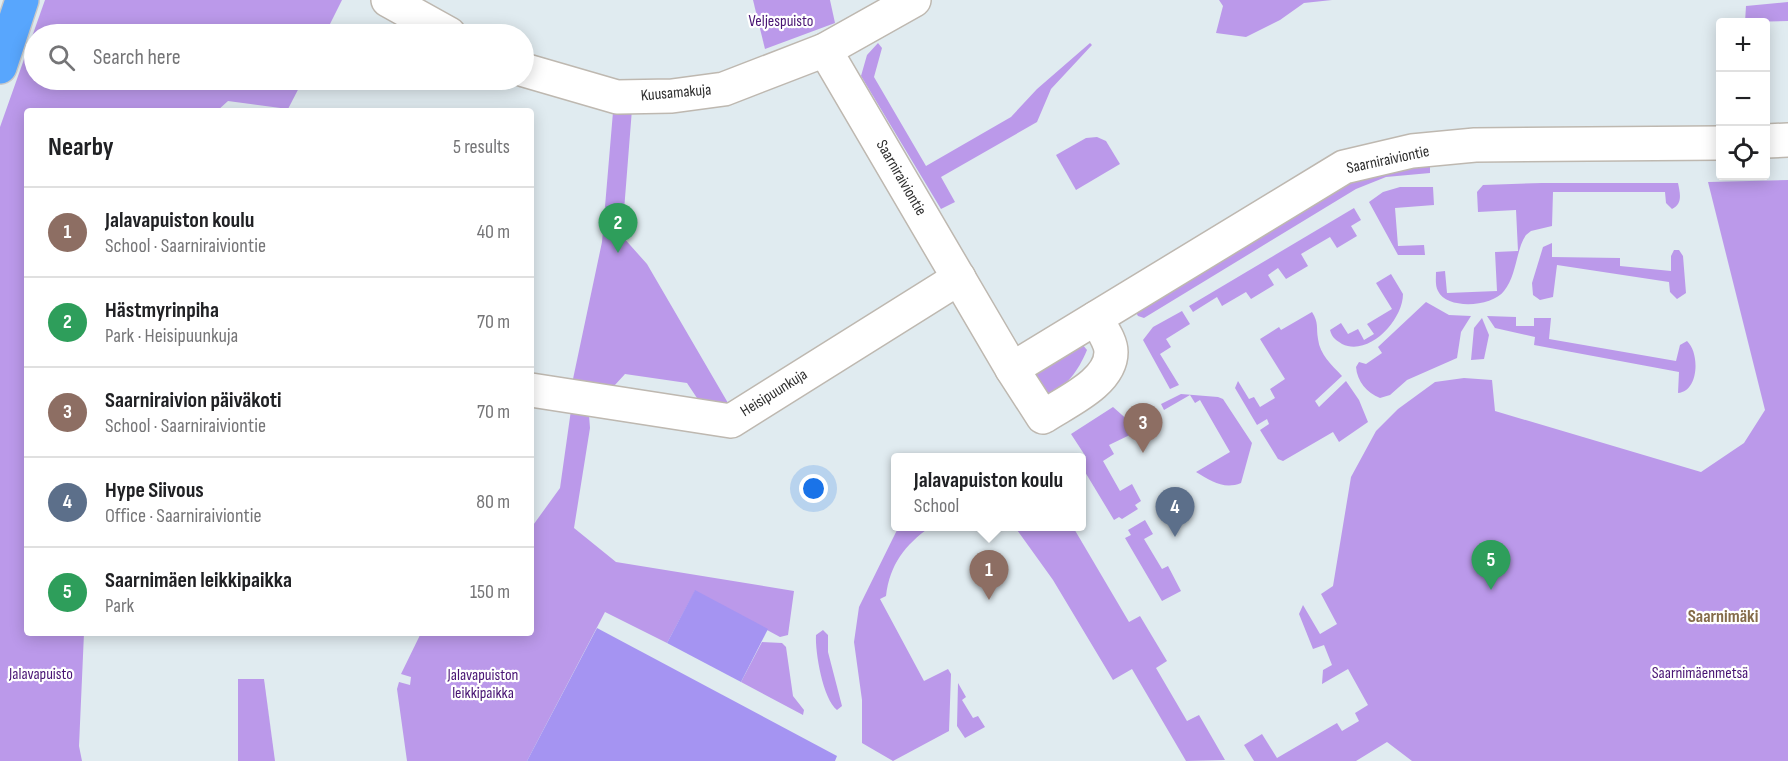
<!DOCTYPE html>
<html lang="en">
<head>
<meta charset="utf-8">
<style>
  :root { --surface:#fff; --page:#f2f2f2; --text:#202124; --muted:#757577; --line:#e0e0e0; --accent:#0f766e }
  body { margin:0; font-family:"Sofia Sans Condensed",sans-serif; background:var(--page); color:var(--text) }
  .controls { position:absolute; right:18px; top:18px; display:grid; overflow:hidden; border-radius:6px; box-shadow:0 3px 15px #0003 }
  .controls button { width:54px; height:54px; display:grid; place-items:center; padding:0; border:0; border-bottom:2px solid var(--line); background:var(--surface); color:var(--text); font:30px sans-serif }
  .you { position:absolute; left:814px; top:489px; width:21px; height:21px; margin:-15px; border:4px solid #fff; border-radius:50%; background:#1a73e8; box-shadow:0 0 0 9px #1a73e833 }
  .badge { display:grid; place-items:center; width:39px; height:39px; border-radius:50%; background:var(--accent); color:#fff; font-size:20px; font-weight:700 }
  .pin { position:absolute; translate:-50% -50px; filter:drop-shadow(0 2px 3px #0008) }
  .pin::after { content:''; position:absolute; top:32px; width:21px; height:18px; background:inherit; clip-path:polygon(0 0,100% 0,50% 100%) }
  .popup { position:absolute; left:891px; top:453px; width:195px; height:78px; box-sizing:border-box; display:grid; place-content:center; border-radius:6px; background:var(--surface); filter:drop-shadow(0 2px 4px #0005); font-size:20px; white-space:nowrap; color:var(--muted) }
  .popup b { font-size:22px; color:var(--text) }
  .popup::after { content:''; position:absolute; left:50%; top:100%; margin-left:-12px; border:12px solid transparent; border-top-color:var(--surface) }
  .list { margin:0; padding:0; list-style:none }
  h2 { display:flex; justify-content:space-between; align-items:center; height:78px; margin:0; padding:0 24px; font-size:26px }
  h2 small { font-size:20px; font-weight:400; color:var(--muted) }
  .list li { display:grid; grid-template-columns:39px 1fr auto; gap:18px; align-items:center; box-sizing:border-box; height:90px; padding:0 24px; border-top:2px solid var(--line) }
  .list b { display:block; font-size:22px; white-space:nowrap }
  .list p { margin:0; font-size:20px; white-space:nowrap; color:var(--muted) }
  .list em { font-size:20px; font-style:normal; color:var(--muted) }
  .icon { flex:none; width:33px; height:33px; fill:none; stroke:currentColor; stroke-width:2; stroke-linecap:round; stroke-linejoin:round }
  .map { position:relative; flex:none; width:1788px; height:761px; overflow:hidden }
  .search { position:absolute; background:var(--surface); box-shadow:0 3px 15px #0003; left:24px; top:24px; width:510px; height:66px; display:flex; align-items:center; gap:15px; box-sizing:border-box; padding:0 21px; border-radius:33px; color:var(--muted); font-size:22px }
  .panel { position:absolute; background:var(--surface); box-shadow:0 3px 15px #0003; left:24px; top:108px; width:510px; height:528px; border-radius:6px }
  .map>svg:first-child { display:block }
  .green { fill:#bb99ea }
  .pitch { fill:#a594f2 }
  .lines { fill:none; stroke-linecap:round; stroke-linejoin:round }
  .minor-casing { stroke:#beb8b0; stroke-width:36 }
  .primary-casing { stroke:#c9c9c9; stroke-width:36 }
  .minor { stroke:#fff; stroke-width:33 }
  .primary { stroke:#58a6fd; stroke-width:33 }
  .labels { text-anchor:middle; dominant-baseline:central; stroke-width:4.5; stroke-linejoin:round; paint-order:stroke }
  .park-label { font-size:16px; fill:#491574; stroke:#fff }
  .street-label { font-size:16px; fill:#2e2e2e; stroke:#fff }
  .neighbourhood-label { font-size:18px; font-weight:bold; fill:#846b49; stroke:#fff }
</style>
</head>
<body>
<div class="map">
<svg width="1788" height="761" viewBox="0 0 1788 761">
  <rect width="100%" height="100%" fill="#e0ebf0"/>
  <g class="green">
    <polygon points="45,0 342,0 325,34 34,34 34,80 303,80 288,109 228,101 217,111 27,111 27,633 84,633 79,746 82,761 0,761 0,127"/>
    <polygon points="753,0 830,0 835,23 765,49"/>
    <polygon points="1219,0 1332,0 1304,3 1280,20 1246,37 1216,33 1223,6"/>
    <polygon points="1788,2 1788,21 1745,22 1746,6"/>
    <polygon points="878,43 882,48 874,77 926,166 1011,117 1037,89 1090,43 1092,45 1051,89 1037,122 941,177 955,202 941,209 861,76 867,55"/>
    <polygon points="632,109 622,236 647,264 728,403 699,401 687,383 625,374 614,386 573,379 602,242 613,112"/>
    <polygon points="1097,137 1106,141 1120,164 1076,190 1056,155 1086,138"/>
    <polygon points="1430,162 1430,173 1386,177 1356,189 1144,318 1138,316 1135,311 1349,181"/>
    <polygon points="1788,180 1788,761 1412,761 1387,742 1356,761 1254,761 1244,745 1262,734 1277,758 1337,723 1342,731 1359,721 1355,713 1368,705 1348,669 1322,684 1323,670 1332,665 1324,645 1313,649 1299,614 1303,605 1320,634 1337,624 1321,594 1333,586 1351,477 1376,431 1398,409 1435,382 1464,378 1492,380 1495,411 1701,472 1744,443 1765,410 1708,182"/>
    <path d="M 1542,183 L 1678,183 C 1680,193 1683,204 1672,209 L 1666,203 L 1665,192 L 1553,192 L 1552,226 L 1531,231 L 1526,235 C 1516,249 1517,275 1504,291 C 1492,307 1447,310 1438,291 C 1435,286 1436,278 1436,272 L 1445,271 L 1447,293 L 1497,291 L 1495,252 L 1518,251 L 1516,210 L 1478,212 L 1477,192 L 1483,185 Z"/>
    <polygon points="1400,187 1433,187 1434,205 1395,208 1398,246 1424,245 1425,255 1398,255 1369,202 1383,192"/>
    <polygon points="1354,208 1361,220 1351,226 1357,236 1337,248 1330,237 1301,254 1308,266 1286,279 1278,268 1268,275 1274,285 1251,299 1246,292 1222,306 1217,297 1193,312 1189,306"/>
    <polygon points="1552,243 1552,257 1620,258 1620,266 1671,271 1671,256 1674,250 1679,250 1683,256 1686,293 1677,299 1670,292 1669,282 1557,265 1553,297 1540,300 1533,295 1532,283 1543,247"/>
    <path d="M 1391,274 L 1403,294 C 1403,320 1369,357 1342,344 C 1336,340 1332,338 1330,330 L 1341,323 L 1348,334 L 1358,329 L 1364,340 L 1374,334 L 1367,324 L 1392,309 L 1376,283 Z"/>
    <path d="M 1426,302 L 1449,315 L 1471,316 L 1461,332 L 1457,358 L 1407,380 L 1390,395 L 1380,398 C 1367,393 1357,381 1356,367 L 1359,362 L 1366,364 L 1382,353 L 1378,347 Z"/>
    <polygon points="1182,311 1190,324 1166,339 1171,347 1160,354 1179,385 1170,389 1143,340 1153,327"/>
    <path d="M 1312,312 C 1319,323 1316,327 1318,339 C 1320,355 1331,364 1342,376 L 1315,401 L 1319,407 L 1346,381 L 1359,400 L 1368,422 L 1339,442 L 1333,432 L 1283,461 L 1278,459 L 1260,430 L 1269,424 L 1267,419 L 1257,425 L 1235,388 L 1238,381 L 1249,399 L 1254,397 L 1260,407 L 1275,398 L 1270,389 L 1285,379 L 1260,339 L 1279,327 L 1281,330 Z"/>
    <path d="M 1487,316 L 1516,317 L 1516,326 L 1534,326 L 1534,318 L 1551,318 L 1549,339 L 1676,361 L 1680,345 L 1687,341 C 1700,353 1699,391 1678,393 L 1679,372 L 1534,345 L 1535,337 L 1495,328 Z"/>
    <polygon points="1482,318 1489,335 1484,359 1471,360 1474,328"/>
    <path d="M 1082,344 L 1087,350 C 1078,371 1067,388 1044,395 L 1033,373 Z"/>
    <path d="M 1181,394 L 1218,397 L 1223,399 L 1252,443 L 1241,483 C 1224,490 1211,481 1196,472 L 1230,452 L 1200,400 L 1195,403 L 1190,395 L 1164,410 L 1161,404 Z"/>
    <polygon points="1113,407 1130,422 1136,432 1109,445 1114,454 1103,461 1120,491 1132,484 1141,501 1135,505 1138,509 1122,519 1119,517 1114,520 1082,467 1082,460 1086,457 1071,434"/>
    <polygon points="571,410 589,415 590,428 574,528 616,562 794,591 788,635 780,637 695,591 667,643 605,612 527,761 407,761 397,689 399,682 410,685 411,677 401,674 421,633 531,633 531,528 560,488"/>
    <polygon points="1145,520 1153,534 1144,539 1162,569 1168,566 1181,591 1162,601 1125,538 1131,535 1128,530"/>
    <path d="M 899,526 L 930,527 C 905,545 890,564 886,596 L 880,599 L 924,681 L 948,669 L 951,674 L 949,731 L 893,761 L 862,743 L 862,700 L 854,642 L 859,607 Z"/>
    <polygon points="1015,527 1073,527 1129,622 1140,616 1167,661 1156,668 1187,721 1199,715 1225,760 1186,761 1132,669 1113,680 1053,580"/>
    <path d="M 823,630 L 828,635 L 828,652 L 842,706 L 837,710 C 823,699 815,652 816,635 Z"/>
    <polygon points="762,642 782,643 786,647 793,696 804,710 803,715 741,682"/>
    <polygon points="238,679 264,679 275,761 238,761"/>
    <polygon points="958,683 966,697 962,700 973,718 978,716 985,727 965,738 957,726"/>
  </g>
  <g class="pitch">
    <polygon points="695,590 768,629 741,682 667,643"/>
    <polygon points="597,628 837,756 835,761 527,761"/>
  </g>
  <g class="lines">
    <defs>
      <g id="minor">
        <polyline points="388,0 449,34"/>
        <polyline points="825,50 1012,369 1344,167 1412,151 1475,145 1720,143"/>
        <polyline points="524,70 617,97 672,96 724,89 825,50 914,0"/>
        <polyline points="1766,141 1788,140"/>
        <path d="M 1012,369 L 1043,417 C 1065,402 1111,383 1111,352 C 1111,341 1101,328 1096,318"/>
        <polyline points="531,390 731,421 959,278"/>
      </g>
      <polyline id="primary" points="0,67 22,0"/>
    </defs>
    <use href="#minor" class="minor-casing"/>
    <use href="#primary" class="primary-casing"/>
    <use href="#minor" class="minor"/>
    <use href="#primary" class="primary"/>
  </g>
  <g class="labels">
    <g class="park-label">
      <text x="781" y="21">Veljespuisto</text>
      <text x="1700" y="673">Saarnimäenmetsä</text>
      <text x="41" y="674">Jalavapuisto</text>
      <text x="483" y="675">Jalavapuiston<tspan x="483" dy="18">leikkipaikka</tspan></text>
    </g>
    <g class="street-label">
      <text transform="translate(676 93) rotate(-5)">Kuusamakuja</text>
      <text transform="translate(1388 160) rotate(-12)">Saarniraiviontie</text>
      <text transform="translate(901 178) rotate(60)">Saarniraiviontie</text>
      <text transform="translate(774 393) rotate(-32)">Heisipuunkuja</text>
    </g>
    <g class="neighbourhood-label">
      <text x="1723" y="616">Saarnimäki</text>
    </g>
  </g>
</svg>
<div class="controls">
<button>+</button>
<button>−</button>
<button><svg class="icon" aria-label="locate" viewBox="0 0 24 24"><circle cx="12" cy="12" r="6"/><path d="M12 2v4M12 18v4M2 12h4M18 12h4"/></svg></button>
</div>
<div class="you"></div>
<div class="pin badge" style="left:989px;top:600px;background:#8d6e63">1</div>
<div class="popup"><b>Jalavapuiston koulu</b>School</div>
<div class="pin badge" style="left:618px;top:253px;background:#2e9e5b">2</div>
<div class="pin badge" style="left:1143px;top:453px;background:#8d6e63">3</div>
<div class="pin badge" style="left:1175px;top:537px;background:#5c6f8a">4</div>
<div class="pin badge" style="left:1491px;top:590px;background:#2e9e5b">5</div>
<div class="search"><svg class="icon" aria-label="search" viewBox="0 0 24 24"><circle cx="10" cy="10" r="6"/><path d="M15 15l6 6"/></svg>Search here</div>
<section class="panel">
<h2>Nearby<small>5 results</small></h2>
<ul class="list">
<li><span class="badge" style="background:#8d6e63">1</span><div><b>Jalavapuiston koulu</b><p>School · Saarniraiviontie</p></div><em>40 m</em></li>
<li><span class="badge" style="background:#2e9e5b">2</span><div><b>Hästmyrinpiha</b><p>Park · Heisipuunkuja</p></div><em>70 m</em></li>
<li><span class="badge" style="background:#8d6e63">3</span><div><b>Saarniraivion päiväkoti</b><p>School · Saarniraiviontie</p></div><em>70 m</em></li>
<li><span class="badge" style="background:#5c6f8a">4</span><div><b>Hype Siivous</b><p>Office · Saarniraiviontie</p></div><em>80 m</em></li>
<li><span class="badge" style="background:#2e9e5b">5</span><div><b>Saarnimäen leikkipaikka</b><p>Park</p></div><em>150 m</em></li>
</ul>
</section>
</div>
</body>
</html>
